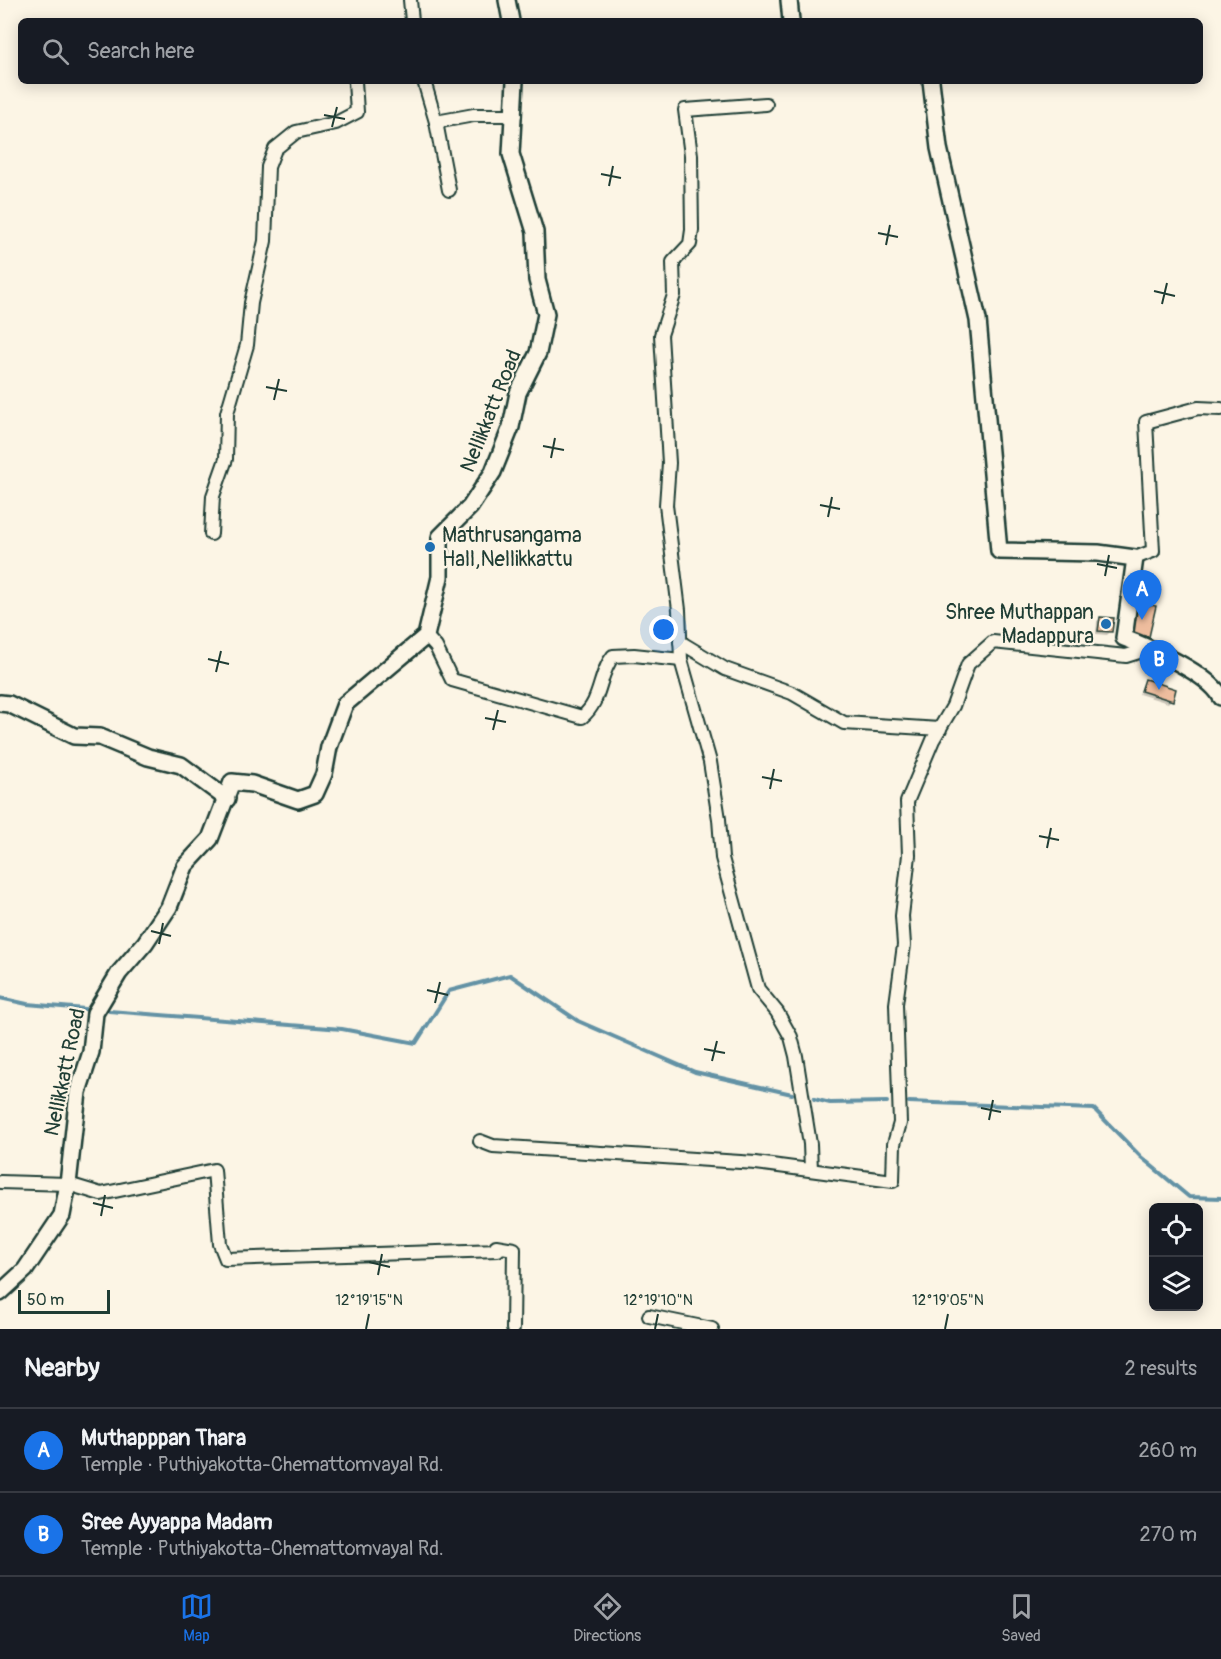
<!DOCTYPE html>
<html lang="en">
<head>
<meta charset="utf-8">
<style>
  :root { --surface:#171b24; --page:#20242c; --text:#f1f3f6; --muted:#9ea1a6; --line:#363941; --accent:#1a73e8 }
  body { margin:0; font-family:Pangolin,sans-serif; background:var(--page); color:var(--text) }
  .controls { position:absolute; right:18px; bottom:18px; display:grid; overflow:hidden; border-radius:9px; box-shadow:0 3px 15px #0003 }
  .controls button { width:54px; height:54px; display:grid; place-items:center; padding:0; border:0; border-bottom:2px solid var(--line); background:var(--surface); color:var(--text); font:30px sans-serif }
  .scale { position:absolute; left:18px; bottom:15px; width:92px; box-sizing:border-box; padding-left:6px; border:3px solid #1f3d34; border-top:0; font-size:16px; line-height:21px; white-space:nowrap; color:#1f3d34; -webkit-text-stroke:4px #fcf5e5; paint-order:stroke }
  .you { position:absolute; left:664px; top:630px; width:21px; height:21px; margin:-15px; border:4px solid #fff; border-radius:50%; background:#1a73e8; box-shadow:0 0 0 9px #1a73e833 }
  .badge { display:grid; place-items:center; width:39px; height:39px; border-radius:50%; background:var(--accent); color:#fff; font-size:20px; font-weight:700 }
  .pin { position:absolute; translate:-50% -50px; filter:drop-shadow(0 2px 3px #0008) }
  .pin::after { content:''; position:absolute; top:32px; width:21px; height:18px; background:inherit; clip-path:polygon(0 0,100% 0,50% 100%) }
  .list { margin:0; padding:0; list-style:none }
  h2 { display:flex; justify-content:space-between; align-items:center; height:78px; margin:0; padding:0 24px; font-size:26px }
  h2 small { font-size:20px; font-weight:400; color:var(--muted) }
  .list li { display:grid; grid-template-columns:39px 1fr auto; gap:18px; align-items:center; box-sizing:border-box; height:84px; padding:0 24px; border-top:2px solid var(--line) }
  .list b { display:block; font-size:22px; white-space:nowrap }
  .list p { margin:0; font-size:20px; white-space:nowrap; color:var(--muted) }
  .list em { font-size:20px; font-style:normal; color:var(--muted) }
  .icon { flex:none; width:33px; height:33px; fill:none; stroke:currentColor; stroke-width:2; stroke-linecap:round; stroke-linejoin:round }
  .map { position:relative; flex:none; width:1221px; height:1329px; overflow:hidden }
  .search { position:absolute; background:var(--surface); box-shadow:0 3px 15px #0003; left:18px; right:18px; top:18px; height:66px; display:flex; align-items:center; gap:15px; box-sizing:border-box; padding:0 21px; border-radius:9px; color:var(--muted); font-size:22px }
  .sheet { height:246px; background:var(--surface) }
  nav { display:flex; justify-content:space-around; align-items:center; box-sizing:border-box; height:84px; border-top:2px solid var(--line); background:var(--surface); font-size:16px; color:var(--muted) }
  nav a { display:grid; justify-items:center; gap:3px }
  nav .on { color:var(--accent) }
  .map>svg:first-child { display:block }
  .shadow { fill:#0003 }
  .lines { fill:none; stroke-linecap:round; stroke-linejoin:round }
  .stream { stroke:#6392a5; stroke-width:4 }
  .building { fill:#eebd9e; stroke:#1f3d34; stroke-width:1.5 }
  .minor-casing { stroke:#1f3d34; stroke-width:16 }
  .tertiary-casing { stroke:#1f3d34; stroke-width:20 }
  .minor { stroke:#fcf5e5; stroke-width:12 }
  .tertiary { stroke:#fcf5e5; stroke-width:15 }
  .ticks { fill:none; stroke:#1f3d34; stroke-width:2 }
  .poi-dot { fill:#1f6fb2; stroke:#fcf5e5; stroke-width:2 }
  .labels { text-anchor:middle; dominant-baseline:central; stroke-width:4.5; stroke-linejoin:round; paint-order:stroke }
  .street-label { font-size:21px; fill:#1f3d34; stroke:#fcf5e5 }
  .poi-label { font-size:21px; fill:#1f3d34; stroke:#fcf5e5; text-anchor:start }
  .ticks-label { font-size:15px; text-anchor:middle; fill:#1f3d34; stroke:#fcf5e5; stroke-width:4.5; stroke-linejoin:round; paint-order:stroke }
</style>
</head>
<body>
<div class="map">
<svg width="1221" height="1329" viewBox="0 0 1221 1329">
  <rect width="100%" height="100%" fill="#fcf5e5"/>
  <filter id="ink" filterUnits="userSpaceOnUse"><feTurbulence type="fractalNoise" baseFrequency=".0167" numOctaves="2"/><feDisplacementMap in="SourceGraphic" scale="12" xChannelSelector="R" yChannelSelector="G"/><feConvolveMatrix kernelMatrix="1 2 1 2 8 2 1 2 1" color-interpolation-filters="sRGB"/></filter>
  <g filter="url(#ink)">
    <g class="shadow">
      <polygon points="1101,618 1111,631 1107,635 1096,634 1097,621"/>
      <polygon points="1145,681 1171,700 1168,703 1139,694"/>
    </g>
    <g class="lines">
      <g class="stream">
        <polyline points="0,998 27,1004 85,1009"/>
        <polyline points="109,1011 342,1029 416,1043 449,991 510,975 578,1021 695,1072 792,1094"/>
        <polyline points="814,1099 830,1103 887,1102"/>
        <polyline points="909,1102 1094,1109 1141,1157 1189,1197 1221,1198"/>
      </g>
    </g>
    <g class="building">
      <polygon points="1134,602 1156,606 1149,637 1129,633"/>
      <polygon points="1100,617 1114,618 1112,632 1098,631"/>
      <polygon points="1145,679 1176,689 1173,701 1141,691"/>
    </g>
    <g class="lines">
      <defs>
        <g id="minor">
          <polyline points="410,0 412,21"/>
          <polyline points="424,81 436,122 474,115 515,115"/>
          <polyline points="766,104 685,110 691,155 692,230 690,244 673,262 674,295 661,335 669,463 666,505 679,610 681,660 710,762 719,819 722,858 758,989 777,1012 791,1037 796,1056 810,1144 811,1170"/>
          <polyline points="436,122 449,190"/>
          <polyline points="211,534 213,496 226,459 227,413 247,345 251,303 265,241 268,167 275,149 296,132 336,123 357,112 355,81"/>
          <polyline points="1135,558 1153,551 1146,422 1198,408 1221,409"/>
          <path d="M 426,636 L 436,647 L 452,680 L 582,717 C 602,701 598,675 613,656 L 634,655 L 681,660"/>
          <polyline points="680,642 725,669 792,693 844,723 940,729"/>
          <polyline points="480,1141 493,1146 756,1163 893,1181 894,1144 900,1123 896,1004 904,945 902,916 909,855 907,802 933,740 953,706 968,664 993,642 1126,656 1152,648"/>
          <polyline points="0,1182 68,1184 101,1194 214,1170 220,1244 226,1259 498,1250 496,1246 514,1249 513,1329"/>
          <polyline points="649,1316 712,1329"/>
        </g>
        <g id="tertiary">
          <polyline points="507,0 511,21"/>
          <polyline points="789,0 791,21"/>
          <path d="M 931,81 L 939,148 L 978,320 L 999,551 L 1098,553 L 1135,558 L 1124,638 C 1149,647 1209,674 1221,697"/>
          <polyline points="0,703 9,704 74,736 100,737 148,757 181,765 227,799"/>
          <polyline points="0,1293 25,1270 62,1215 68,1184 78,1092 91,1052 95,1013 119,973 145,943 169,907 185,866 210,839 232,782 252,784 298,800 315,794 324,774 329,747 345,704 426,636 440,577 440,537 470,507 493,472 511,427 518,393 538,353 546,314 537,280 535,232 511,154 515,81"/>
        </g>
      </defs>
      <use href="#minor" class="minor-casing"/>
      <use href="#tertiary" class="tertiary-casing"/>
      <use href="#minor" class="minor"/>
      <use href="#tertiary" class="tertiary"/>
    </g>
  </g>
  <path class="ticks" d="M 324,115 L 345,119M 332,127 L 337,107M 601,174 L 621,178M 609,186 L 613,166M 878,233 L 898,237M 886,245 L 890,225M 1154,291 L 1175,296M 1162,304 L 1167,283M 266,387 L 287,391M 274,400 L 279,379M 543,446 L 564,450M 551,458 L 555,438M 820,505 L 840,509M 828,517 L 832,497M 1097,564 L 1117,568M 1105,576 L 1109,555M 208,659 L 229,664M 216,672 L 221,651M 485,718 L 506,722M 493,730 L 498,710M 762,777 L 782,781M 770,789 L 774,769M 1039,836 L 1059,840M 1047,848 L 1051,828M 151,931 L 171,936M 159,944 L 163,923M 427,990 L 448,995M 435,1003 L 440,982M 704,1049 L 725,1053M 712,1061 L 717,1041M 981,1108 L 1001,1112M 989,1120 L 993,1100M 93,1203 L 113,1208M 101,1216 L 105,1195M 369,1262 L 390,1267M 378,1275 L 382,1254M 366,1329 L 369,1314M 655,1329 L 658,1314M 945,1329 L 948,1314"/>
  <g class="poi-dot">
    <circle cx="430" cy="547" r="6"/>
    <circle cx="1106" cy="624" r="6"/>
  </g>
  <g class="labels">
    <g class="street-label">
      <text transform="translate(491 411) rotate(-68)">Nellikkatt Road</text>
      <text transform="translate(65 1072) rotate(-78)">Nellikkatt Road</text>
    </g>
    <g class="poi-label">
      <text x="442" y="535">Mathrusangama<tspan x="442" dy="24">Hall,Nellikkattu</tspan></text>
      <text x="1094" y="612" text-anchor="end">Shree Muthappan<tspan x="1094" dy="24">Madappura</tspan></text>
    </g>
  </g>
  <g class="ticks-label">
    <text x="369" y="1305">12°19'15"N</text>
    <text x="658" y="1305">12°19'10"N</text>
    <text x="948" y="1305">12°19'05"N</text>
  </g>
</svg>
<div class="controls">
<button><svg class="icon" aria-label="locate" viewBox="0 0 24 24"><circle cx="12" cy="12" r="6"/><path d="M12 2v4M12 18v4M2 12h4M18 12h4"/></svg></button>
<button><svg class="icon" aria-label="layers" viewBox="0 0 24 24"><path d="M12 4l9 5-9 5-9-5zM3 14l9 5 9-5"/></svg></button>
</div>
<div class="scale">50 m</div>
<div class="you"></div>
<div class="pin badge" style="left:1142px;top:620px">A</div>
<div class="pin badge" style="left:1159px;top:690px">B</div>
<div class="search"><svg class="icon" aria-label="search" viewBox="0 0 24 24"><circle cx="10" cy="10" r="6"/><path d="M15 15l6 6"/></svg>Search here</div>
</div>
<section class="sheet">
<h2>Nearby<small>2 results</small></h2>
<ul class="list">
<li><span class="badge">A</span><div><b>Muthapppan Thara</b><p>Temple · Puthiyakotta-Chemattomvayal Rd.</p></div><em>260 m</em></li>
<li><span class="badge">B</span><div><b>Sree Ayyappa Madam</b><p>Temple · Puthiyakotta-Chemattomvayal Rd.</p></div><em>270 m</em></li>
</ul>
</section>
<nav>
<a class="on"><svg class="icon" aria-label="map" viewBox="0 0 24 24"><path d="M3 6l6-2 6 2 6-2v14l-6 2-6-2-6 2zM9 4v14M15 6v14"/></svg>Map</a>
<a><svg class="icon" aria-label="directions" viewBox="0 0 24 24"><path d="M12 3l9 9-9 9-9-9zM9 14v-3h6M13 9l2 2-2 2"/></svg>Directions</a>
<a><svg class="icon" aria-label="saved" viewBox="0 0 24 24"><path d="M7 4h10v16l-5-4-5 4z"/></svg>Saved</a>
</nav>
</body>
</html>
